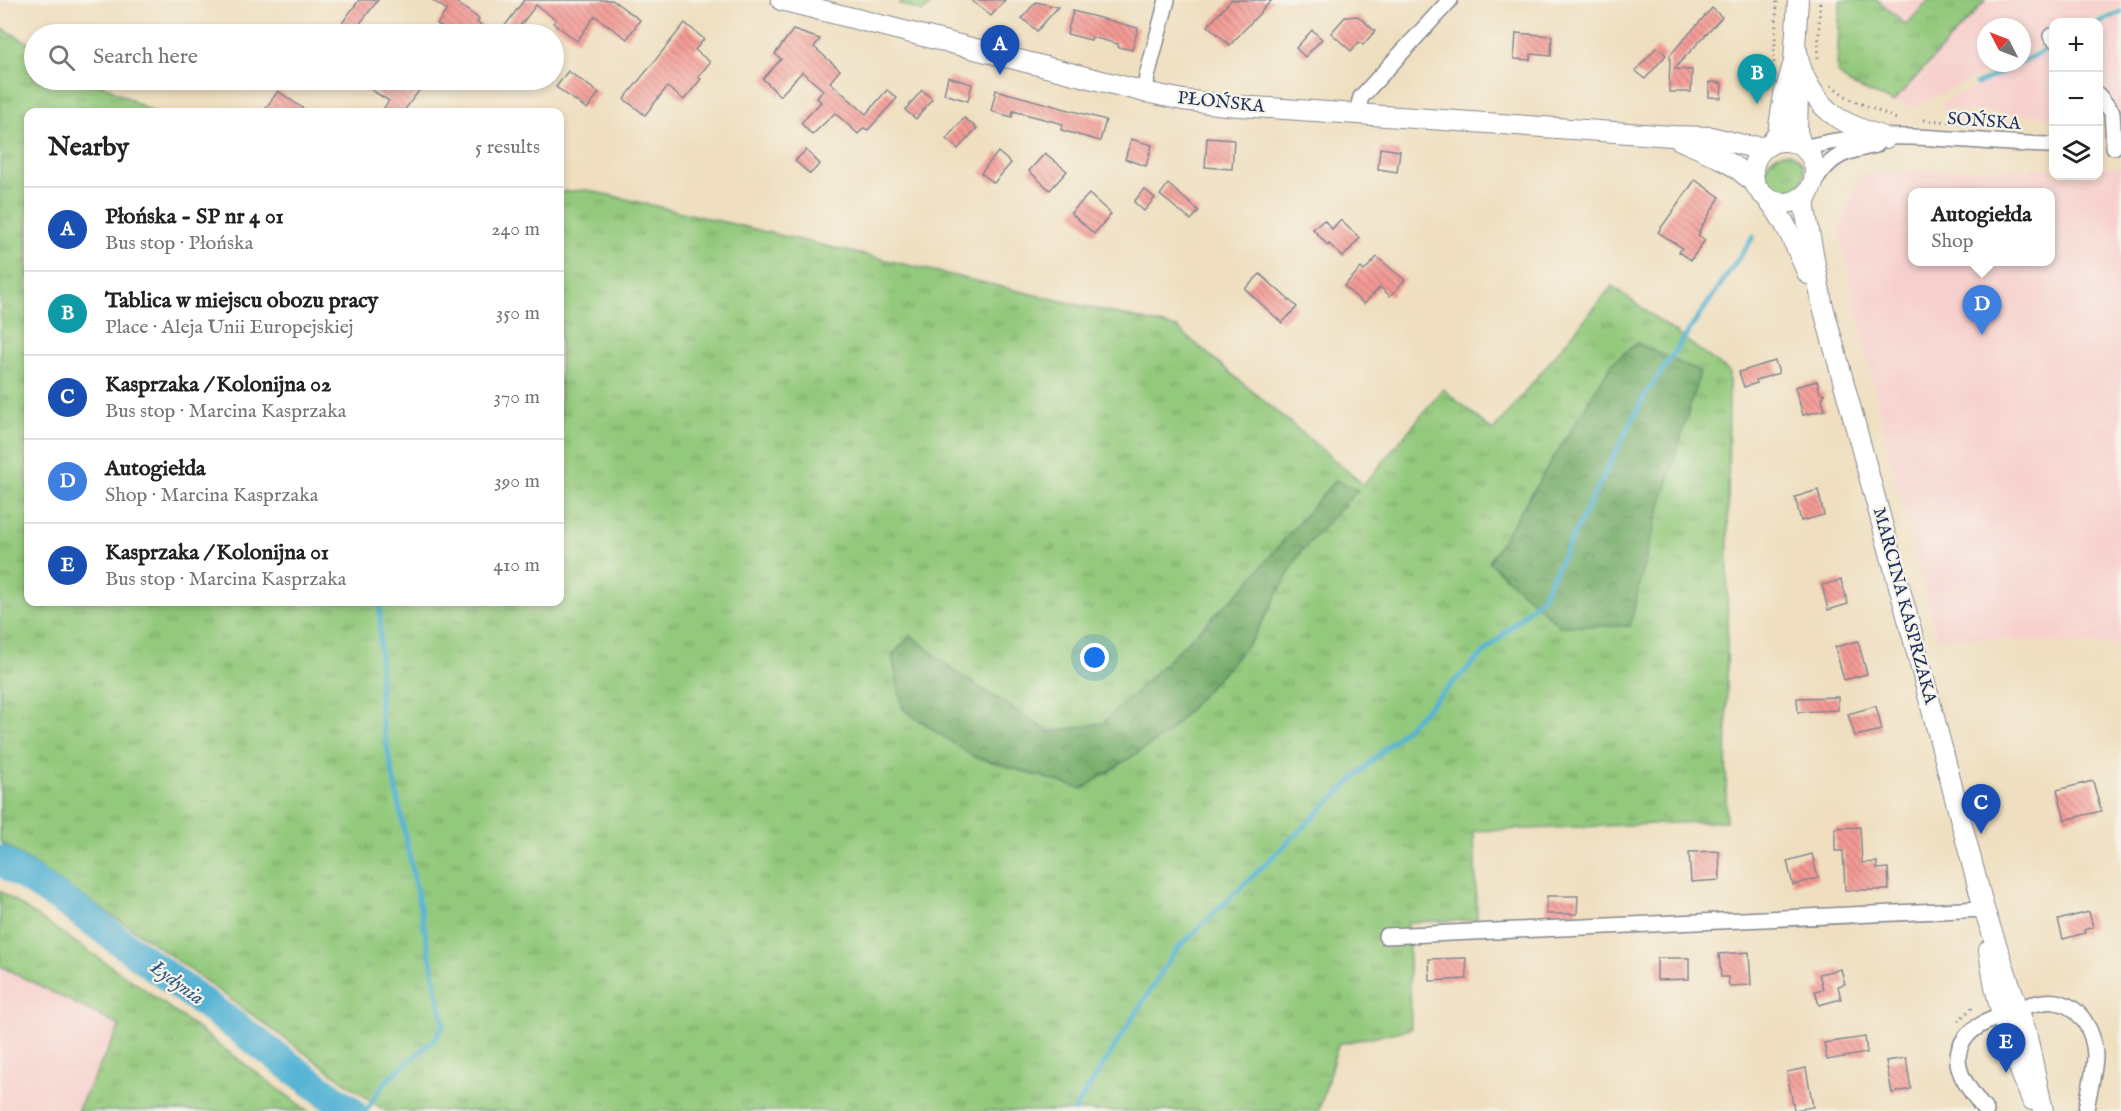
<!DOCTYPE html>
<html lang="en">
<head>
<meta charset="utf-8">
<style>
  :root { --surface:#fff; --page:#f2f2f2; --text:#222; --muted:#767676; --line:#e0e0e0; --accent:#ea580c }
  body { margin:0; font-family:"IM FELL English",serif; background:var(--page); color:var(--text) }
  .controls { position:absolute; right:18px; top:18px; display:grid; overflow:hidden; border-radius:12px; box-shadow:0 3px 9px #0003 }
  .controls button { width:54px; height:54px; display:grid; place-items:center; padding:0; border:0; border-bottom:2px solid var(--line); background:var(--surface); color:var(--text); font:30px sans-serif }
  .compass { position:absolute; left:1977px; top:18px; width:54px; height:54px; border-radius:50%; background:var(--surface); box-shadow:0 3px 9px #0003; rotate:312deg }
  .you { position:absolute; left:1095px; top:658px; width:21px; height:21px; margin:-15px; border:4px solid #fff; border-radius:50%; background:#1a73e8; box-shadow:0 0 0 9px #1a73e833 }
  .badge { display:grid; place-items:center; width:39px; height:39px; border-radius:50%; background:var(--accent); color:#fff; font-size:20px; font-weight:700 }
  .pin { position:absolute; translate:-50% -50px; filter:drop-shadow(0 2px 3px #0008) }
  .pin::after { content:''; position:absolute; top:32px; width:21px; height:18px; background:inherit; clip-path:polygon(0 0,100% 0,50% 100%) }
  .popup { position:absolute; left:1908px; top:188px; width:147px; height:78px; box-sizing:border-box; display:grid; place-content:center; border-radius:12px; background:var(--surface); filter:drop-shadow(0 2px 4px #0005); font-size:20px; white-space:nowrap; color:var(--muted) }
  .popup b { font-size:22px; color:var(--text) }
  .popup::after { content:''; position:absolute; left:50%; top:100%; margin-left:-12px; border:12px solid transparent; border-top-color:var(--surface) }
  .list { margin:0; padding:0; list-style:none }
  h2 { display:flex; justify-content:space-between; align-items:center; height:78px; margin:0; padding:0 24px; font-size:26px }
  h2 small { font-size:20px; font-weight:400; color:var(--muted) }
  .list li { display:grid; grid-template-columns:39px 1fr auto; gap:18px; align-items:center; box-sizing:border-box; height:84px; padding:0 24px; border-top:2px solid var(--line) }
  .list b { display:block; font-size:22px; white-space:nowrap }
  .list p { margin:0; font-size:20px; white-space:nowrap; color:var(--muted) }
  .list em { font-size:20px; font-style:normal; color:var(--muted) }
  .icon { flex:none; width:33px; height:33px; fill:none; stroke:currentColor; stroke-width:2; stroke-linecap:round; stroke-linejoin:round }
  .map { position:relative; flex:none; width:2121px; height:1111px; overflow:hidden }
  .search { position:absolute; background:var(--surface); box-shadow:0 3px 9px #0003; left:24px; top:24px; width:540px; height:66px; display:flex; align-items:center; gap:15px; box-sizing:border-box; padding:0 21px; border-radius:33px; color:var(--muted); font-size:22px }
  .panel { position:absolute; background:var(--surface); box-shadow:0 3px 9px #0003; left:24px; top:108px; width:540px; height:498px; border-radius:12px }
  .map>svg:first-child { display:block }
  .built { fill:#f7d0ce; fill-rule:evenodd }
  .grass { fill:url(#grass-tufts); stroke:#577c6c; stroke-width:1.5 }
  .forest { fill:url(#forest-crowns); stroke:#486e64; stroke-width:1.5 }
  .lines { fill:none; stroke-linecap:round; stroke-linejoin:round }
  .stream { stroke:#56b4d4; stroke-width:5 }
  .river { stroke:#56b4d4; stroke-width:30 }
  .building { fill:url(#building-back-hatch) }
  .minor-casing { stroke:#85878f; stroke-width:18 }
  .major-casing { stroke:#85878f; stroke-width:22 }
  .path { stroke:#85878f; stroke-width:3; stroke-dasharray:1.5 4.5; stroke-linecap:butt }
  .minor { stroke:#fff; stroke-width:15 }
  .major { stroke:#fff; stroke-width:20 }
  .labels { text-anchor:middle; dominant-baseline:central; stroke-width:4.5; stroke-linejoin:round; paint-order:stroke }
  .street-label { font-size:18px; fill:#1b2f5e; stroke:#f7f3e8 }
  .water-label { font-size:20px; font-style:italic; fill:#2d5781; stroke:#f7f3e8 }
</style>
</head>
<body>
<div class="map">
<svg width="2121" height="1111" viewBox="0 0 2121 1111">
  <defs>
    <pattern id="grass-tufts" width="24" height="20" patternUnits="userSpaceOnUse" patternTransform="scale(1.5)"><rect width="24" height="20" fill="#93c97b"/><path d="M3 7l-1-3M5 7V3M7 7l1-3M15 17l-1-3M17 17v-4M19 17l1-3" fill="none" stroke="#77a468"/></pattern>
    <pattern id="forest-crowns" width="20" height="18" patternUnits="userSpaceOnUse" patternTransform="scale(1.5)"><rect width="20" height="18" fill="#76ad6b"/><path d="M2 6a3 3 0 1 1 6 0M12 15a3 3 0 1 1 6 0" fill="none" stroke="#608d5b"/></pattern>
    <pattern id="building-back-hatch" width="6" height="6" patternUnits="userSpaceOnUse" patternTransform="scale(1.5)"><rect width="6" height="6" fill="#f49a94"/><path d="M-1 5l2 2M0 0l6 6M5-1l2 2" fill="none" stroke="#c57e7c"/></pattern>
  </defs>
  <rect width="100%" height="100%" fill="#f7f3e8"/>
  <filter id="ink" filterUnits="userSpaceOnUse"><feTurbulence type="fractalNoise" baseFrequency=".0167" numOctaves="2"/><feDisplacementMap in="SourceGraphic" scale="12" xChannelSelector="R" yChannelSelector="G"/><feConvolveMatrix kernelMatrix="1 2 1 2 8 2 1 2 1" color-interpolation-filters="sRGB"/></filter>
  <filter id="wash" filterUnits="userSpaceOnUse"><feTurbulence type="fractalNoise" baseFrequency=".008" numOctaves="4" result="noise"/><feDisplacementMap in="SourceGraphic" scale="24" xChannelSelector="R" yChannelSelector="G"/><feGaussianBlur stdDeviation="1.35" result="paint"/><feColorMatrix in="noise" values="0 0 0 0 0 0 0 0 0 0 0 0 0 0 0 0 0 1.4 0 .05"/><feComposite in="paint" operator="in"/></filter>
  <g filter="url(#wash)">
    <rect width="100%" height="100%" fill="#efdfc0"/>
    <g class="built">
      <polygon points="1878,0 1929,0 1906,25"/>
      <polygon points="1986,0 2121,0 2121,5 2086,22 2054,22 2053,39 2022,55 2022,27 1986,27 1986,63 2005,63 1916,106 1893,102"/>
      <polygon points="2121,16 2121,119 2099,119 2099,27"/>
      <polygon points="2053,49 2053,117 1944,109 1941,104"/>
      <path d="M 2099,167 L 2121,167 L 2121,645 L 1937,637 L 1885,437 L 1840,234 L 1846,210 L 1854,190 L 1862,177 L 1873,172 L 2053,168 L 2054,176 L 2098,176 ZM 2051,192 L 2051,262 L 1913,262 L 1913,192 Z"/>
      <polygon points="0,891 140,986 77,1111 0,1111"/>
    </g>
    <g class="grass">
      <polygon points="903,0 934,0 923,12 899,4"/>
      <polygon points="1840,0 1878,0 1906,25 1929,0 1986,0 1893,102 1850,84 1837,72"/>
      <polygon points="0,27 34,46 34,80 94,80 153,112 28,112 28,602 560,602 560,192 587,190 1177,328 1364,485 1443,389 1493,431 1612,286 1729,372 1726,821 1474,831 1477,920 1408,922 1411,1029 1338,1044 1319,1111 385,1111 146,938 0,842"/>
      <circle cx="1785" cy="172" r="19"/>
      <polygon points="0,891 140,986 308,1111 77,1111 120,1026 0,966"/>
    </g>
    <g class="forest">
      <polygon points="1637,343 1700,372 1648,549 1630,626 1560,626 1489,562 1613,362"/>
      <polygon points="1335,480 1358,490 1302,550 1252,640 1167,734 1082,789 972,756 903,709 892,656 911,635 954,671 1049,732 1103,723 1246,585"/>
    </g>
    <g class="lines">
      <g class="stream">
        <polyline points="2098,23 2121,12"/>
        <polyline points="2022,62 2047,49"/>
        <polyline points="1977,84 2020,63"/>
        <polyline points="366,1111 385,1082 434,1040 444,1025 380,712 380,602"/>
        <polyline points="1074,1111 1175,951 1542,597 1644,397 1753,237"/>
      </g>
      <polyline class="river" points="0,860 77,910 351,1111"/>
    </g>
    <g id="blocks">
      <g class="building">
        <polygon points="359,0 378,0 352,34 334,34"/>
        <polygon points="432,0 453,0 479,19 477,22 493,34 452,34 437,24 447,10"/>
        <polygon points="524,0 612,0 640,20 627,39 595,16 577,41 553,23 556,20 536,5 514,34 499,34"/>
        <polygon points="971,0 1005,0 991,16"/>
        <polygon points="1231,0 1272,0 1230,45 1208,26"/>
        <polygon points="1036,2 1058,7 1037,31 1022,18"/>
        <polygon points="1712,8 1722,17 1674,69 1692,70 1691,92 1669,92 1670,55"/>
        <polygon points="1073,11 1138,28 1132,50 1118,47 1118,44 1092,37 1091,40 1067,34"/>
        <polygon points="1358,16 1375,31 1363,45 1359,42 1351,51 1331,33 1345,17"/>
        <polygon points="685,23 704,39 695,50 710,62 698,77 701,79 684,100 667,87 645,115 624,99"/>
        <polygon points="793,30 820,39 814,47 840,70 830,82 866,114 887,90 897,98 868,130 864,128 858,134 835,113 812,135 801,123 821,102 817,98 823,90 802,72 780,96 763,79 781,59 775,54"/>
        <polygon points="1312,30 1322,39 1305,57 1296,48"/>
        <polygon points="1516,33 1552,36 1551,56 1531,54 1530,60 1514,59"/>
        <polygon points="1657,47 1666,55 1645,79 1635,71"/>
        <polygon points="568,71 599,93 587,109 556,87"/>
        <polygon points="948,77 972,84 968,101 944,94"/>
        <polygon points="356,80 427,80 403,112 381,112 389,101"/>
        <polygon points="1709,82 1722,83 1721,98 1709,97"/>
        <polygon points="922,90 932,99 916,119 905,110"/>
        <polygon points="996,90 1106,120 1100,141 1061,130 1063,124 1013,111 1012,117 991,111"/>
        <polygon points="278,91 308,112 263,112"/>
        <polygon points="964,118 977,128 958,149 946,139"/>
        <polygon points="1207,138 1234,140 1232,169 1205,167"/>
        <polygon points="1131,139 1152,145 1146,166 1125,159"/>
        <polygon points="1380,148 1400,151 1397,172 1378,169"/>
        <polygon points="806,150 820,164 810,174 795,161"/>
        <polygon points="998,152 1011,163 994,183 981,173"/>
        <polygon points="1045,153 1067,171 1050,190 1029,171"/>
        <polygon points="1695,180 1720,197 1699,231 1700,232 1698,235 1705,240 1691,260 1679,252 1682,248 1658,232"/>
        <polygon points="1168,184 1199,211 1191,220 1160,195"/>
        <polygon points="1144,189 1155,198 1144,211 1134,202"/>
        <polygon points="1089,194 1111,214 1094,234 1071,213"/>
        <polygon points="1324,220 1332,229 1340,220 1360,238 1343,257 1329,244 1328,246 1313,229"/>
        <polygon points="1377,257 1405,280 1390,296 1380,287 1364,304 1344,286 1361,268 1364,271"/>
        <polygon points="1260,274 1297,307 1282,323 1245,289"/>
        <polygon points="1775,361 1779,373 1756,380 1757,383 1744,387 1739,372"/>
        <polygon points="1817,381 1820,392 1825,394 1822,399 1825,410 1803,415 1795,387"/>
        <polygon points="1818,490 1824,515 1801,521 1795,497"/>
        <polygon points="1841,580 1848,604 1828,610 1822,585"/>
        <polygon points="1858,641 1867,674 1844,680 1835,647"/>
        <polygon points="1838,697 1838,710 1798,712 1797,698"/>
        <polygon points="1876,706 1882,730 1855,736 1848,714"/>
        <polygon points="2093,781 2101,811 2065,820 2057,790"/>
        <polygon points="1860,827 1862,863 1877,862 1877,869 1888,868 1889,890 1845,890 1843,851 1835,851 1835,828"/>
        <polygon points="1719,851 1720,880 1691,882 1689,852"/>
        <polygon points="1812,854 1818,878 1793,885 1787,861"/>
        <polygon points="1547,896 1578,896 1577,914 1546,914"/>
        <polygon points="2089,912 2093,927 2084,930 2085,933 2063,939 2058,920"/>
        <polygon points="1749,952 1751,985 1729,986 1728,977 1721,977 1719,954"/>
        <polygon points="1466,958 1467,979 1430,981 1429,959"/>
        <polygon points="1657,958 1689,958 1689,979 1657,980"/>
        <polygon points="1841,969 1845,984 1838,986 1841,999 1819,1005 1815,991 1823,989 1819,974"/>
        <polygon points="1865,1037 1867,1053 1827,1060 1824,1043"/>
        <polygon points="1906,1058 1911,1089 1892,1093 1886,1061"/>
        <polygon points="1806,1068 1813,1107 1794,1110 1787,1072"/>
      </g>
    </g>
  </g>
  <g filter="url(#ink)">
    <use href="#blocks" fill-opacity="0" stroke="#85878f" stroke-width="1.5"/>
    <g class="lines">
      <defs>
        <g id="minor">
          <polyline points="2051,36 2054,39"/>
          <polyline points="1145,92 1147,76 1167,0"/>
          <polyline points="2098,95 2112,112 2114,147"/>
          <polyline points="1356,115 1361,97 1450,0"/>
          <path d="M 1805,148 C 1880,125 1975,144 2054,145"/>
          <path d="M 1815,181 C 1832,154 1847,151 1876,145"/>
          <polyline points="1386,936 1984,909"/>
          <path d="M 2019,1008 C 2031,1005 2045,1000 2056,1002 C 2081,1006 2094,1032 2095,1055 C 2095,1073 2088,1093 2086,1111"/>
          <path d="M 1986,1111 C 1970,1091 1944,1062 1967,1036 C 1976,1025 1991,1020 2003,1015"/>
        </g>
        <g id="major">
          <polyline points="781,0 1145,92 1183,100 1226,105 1672,136 1711,137 1747,146 1766,147"/>
          <path d="M 1797,51 C 1800,76 1817,105 1838,118 C 1852,127 1870,132 1886,138"/>
          <polyline points="1795,70 1798,94 1797,132 1802,147"/>
          <path d="M 1680,140 C 1708,152 1734,162 1755,184"/>
          <circle cx="1784" cy="172" r="31"/>
          <polyline points="1770,144 1778,133 1784,95 1794,62 1798,0"/>
          <polyline points="1810,190 1805,201 1805,209 1822,303 1914,641 1984,909 2026,1032 2043,1111"/>
          <path d="M 1767,198 C 1786,221 1796,247 1808,274"/>
          <path d="M 1989,950 C 1995,1001 2012,1053 2032,1100"/>
        </g>
      </defs>
      <use href="#minor" class="minor-casing"/>
      <use href="#major" class="major-casing"/>
      <g class="path">
        <polyline points="1818,58 1820,0"/>
        <polyline points="1774,63 1777,0"/>
        <polyline points="1831,85 1850,99 1899,120"/>
        <polyline points="1924,120 1986,124"/>
        <polyline points="1958,1021 1974,1006"/>
      </g>
      <use href="#minor" class="minor"/>
      <use href="#major" class="major"/>
    </g>
  </g>
  <g class="labels">
    <g class="street-label">
      <text transform="translate(1221 103) rotate(6)">PŁOŃSKA</text>
      <text transform="translate(1984 122) rotate(4)">SOŃSKA</text>
      <text transform="translate(1904 606) rotate(75)">MARCINA KASPRZAKA</text>
    </g>
    <g class="water-label">
      <text transform="translate(177 983) rotate(36)">Łydynia</text>
    </g>
  </g>
</svg>
<div class="controls">
<button>+</button>
<button>−</button>
<button><svg class="icon" aria-label="layers" viewBox="0 0 24 24"><path d="M12 4l9 5-9 5-9-5zM3 14l9 5 9-5"/></svg></button>
</div>
<svg class="compass" viewBox="-18 -18 36 36"><path d="M0-13l5 13h-10z" fill="#e53935"/><path d="M0 13l5-13h-10z" fill="#767676"/></svg>
<div class="you"></div>
<div class="pin badge" style="left:1000px;top:75px;background:#1a4fb4">A</div>
<div class="pin badge" style="left:1757px;top:104px;background:#0f9aa8">B</div>
<div class="pin badge" style="left:1981px;top:834px;background:#1a4fb4">C</div>
<div class="pin badge" style="left:1982px;top:335px;background:#3f7fe0">D</div>
<div class="popup"><b>Autogiełda</b>Shop</div>
<div class="pin badge" style="left:2006px;top:1073px;background:#1a4fb4">E</div>
<div class="search"><svg class="icon" aria-label="search" viewBox="0 0 24 24"><circle cx="10" cy="10" r="6"/><path d="M15 15l6 6"/></svg>Search here</div>
<section class="panel">
<h2>Nearby<small>5 results</small></h2>
<ul class="list">
<li><span class="badge" style="background:#1a4fb4">A</span><div><b>Płońska - SP nr 4 01</b><p>Bus stop · Płońska</p></div><em>240 m</em></li>
<li><span class="badge" style="background:#0f9aa8">B</span><div><b>Tablica w miejscu obozu pracy</b><p>Place · Aleja Unii Europejskiej</p></div><em>350 m</em></li>
<li><span class="badge" style="background:#1a4fb4">C</span><div><b>Kasprzaka / Kolonijna 02</b><p>Bus stop · Marcina Kasprzaka</p></div><em>370 m</em></li>
<li><span class="badge" style="background:#3f7fe0">D</span><div><b>Autogiełda</b><p>Shop · Marcina Kasprzaka</p></div><em>390 m</em></li>
<li><span class="badge" style="background:#1a4fb4">E</span><div><b>Kasprzaka / Kolonijna 01</b><p>Bus stop · Marcina Kasprzaka</p></div><em>410 m</em></li>
</ul>
</section>
</div>
</body>
</html>
